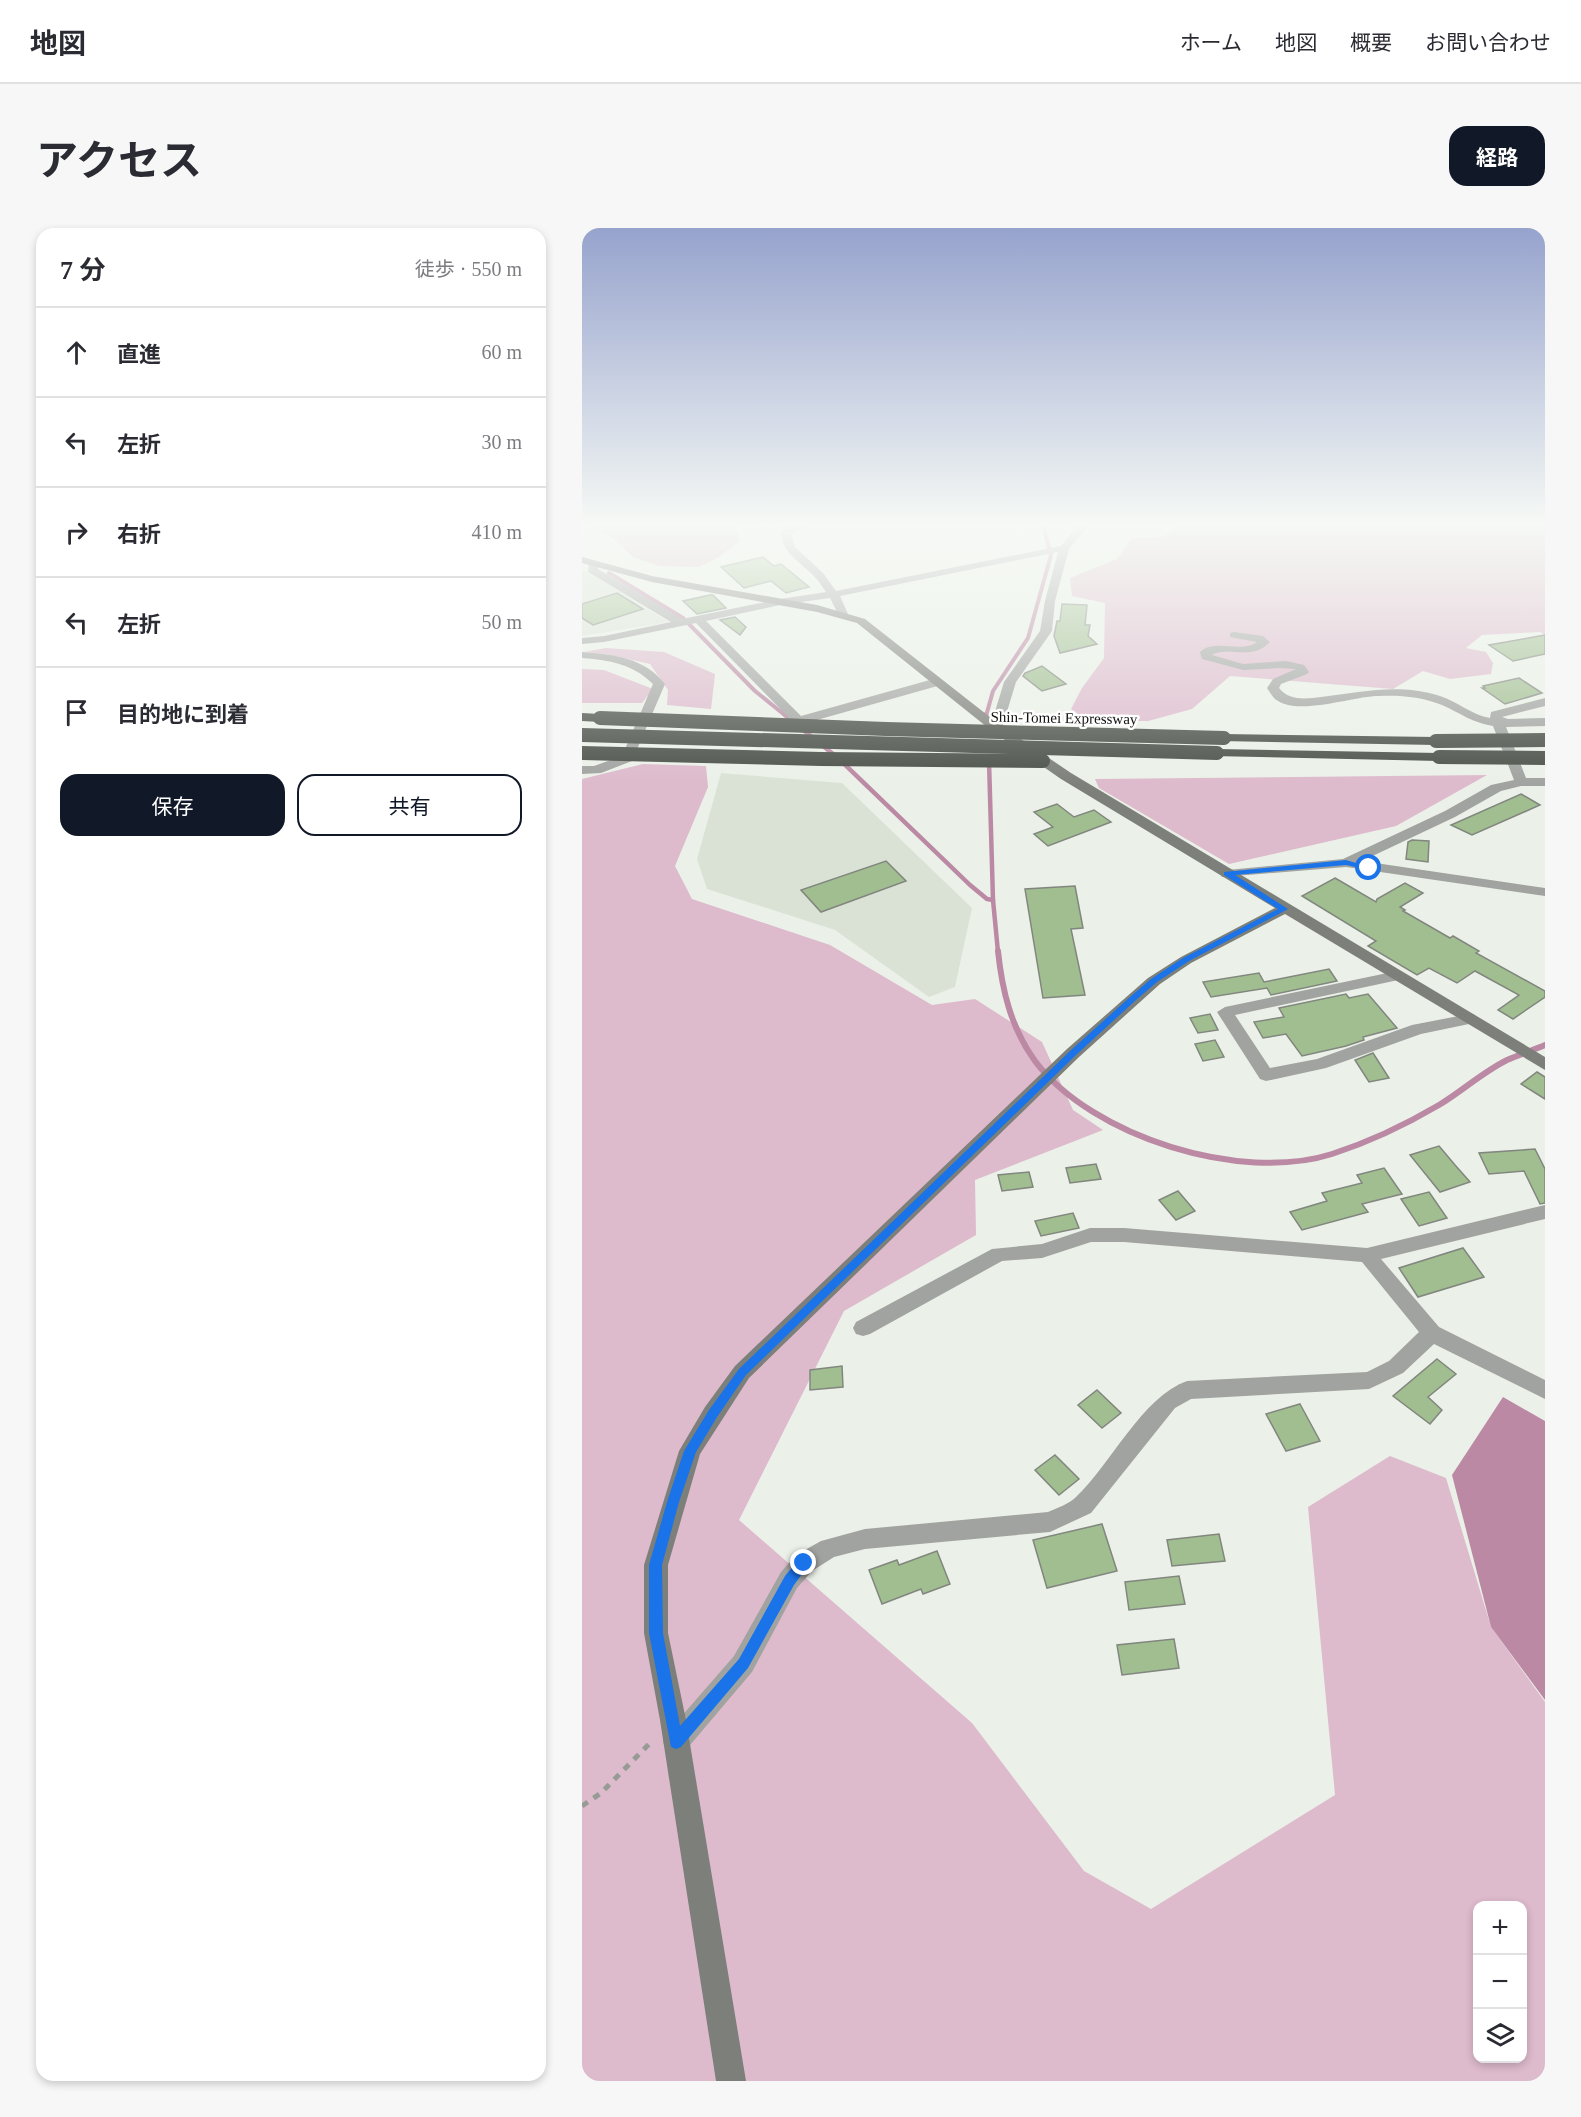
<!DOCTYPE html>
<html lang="ja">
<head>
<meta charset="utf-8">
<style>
  :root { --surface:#fff; --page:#f7f7f7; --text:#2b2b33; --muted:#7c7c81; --line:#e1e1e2; --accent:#111827 }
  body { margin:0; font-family:"Times New Roman","Noto Sans JP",serif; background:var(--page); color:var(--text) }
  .controls { position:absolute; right:18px; bottom:18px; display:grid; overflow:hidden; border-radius:12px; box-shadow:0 3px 9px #0003 }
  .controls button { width:54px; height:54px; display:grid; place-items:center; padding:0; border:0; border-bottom:2px solid var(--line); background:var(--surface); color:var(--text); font:30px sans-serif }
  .stop { position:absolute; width:18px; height:18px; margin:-14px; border:4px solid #1a73e8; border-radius:50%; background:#fff }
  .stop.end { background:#1a73e8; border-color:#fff; box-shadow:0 2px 6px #0008 }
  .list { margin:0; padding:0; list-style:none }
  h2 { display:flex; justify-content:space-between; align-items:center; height:78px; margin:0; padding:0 24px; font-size:26px }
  h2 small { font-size:20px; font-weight:400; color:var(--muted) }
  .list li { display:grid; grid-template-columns:39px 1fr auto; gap:18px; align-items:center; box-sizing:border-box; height:90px; padding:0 24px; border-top:2px solid var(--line) }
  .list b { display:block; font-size:22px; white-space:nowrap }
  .list em { font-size:20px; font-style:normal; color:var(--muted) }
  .actions { display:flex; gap:12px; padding:18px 24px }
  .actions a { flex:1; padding:14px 0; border:2px solid var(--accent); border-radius:18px; text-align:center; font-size:21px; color:var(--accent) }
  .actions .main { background:var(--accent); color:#fff }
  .icon { flex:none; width:33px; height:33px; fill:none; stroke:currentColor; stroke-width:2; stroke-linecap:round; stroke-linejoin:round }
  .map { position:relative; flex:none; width:963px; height:1853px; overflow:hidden; border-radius:18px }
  header { display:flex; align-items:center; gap:36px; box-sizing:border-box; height:84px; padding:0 30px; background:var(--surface); border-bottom:2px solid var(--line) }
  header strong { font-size:28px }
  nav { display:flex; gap:33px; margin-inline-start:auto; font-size:21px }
  .intro { display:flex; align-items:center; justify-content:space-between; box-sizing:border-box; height:144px; padding:0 36px }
  h1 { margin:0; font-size:42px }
  .button { padding:15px 27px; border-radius:18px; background:var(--accent); color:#fff; font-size:21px; font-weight:700 }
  main { display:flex; gap:36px; padding:0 36px }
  aside { flex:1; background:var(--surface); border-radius:18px; box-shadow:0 3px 9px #0003 }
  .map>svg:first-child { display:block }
  .built { fill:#dae2d5 }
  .green { fill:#ddbacc; fill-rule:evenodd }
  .water { fill:#bb89a4 }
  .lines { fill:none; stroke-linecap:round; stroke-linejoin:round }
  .stream-far2 { stroke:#bb89a4; stroke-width:4 }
  .stream-far1 { stroke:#bb89a4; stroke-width:4.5 }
  .stream { stroke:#bb89a4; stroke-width:6 }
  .building { fill:#a1be90; stroke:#81867f; stroke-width:1.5 }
  .path { stroke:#979b95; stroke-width:5; stroke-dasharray:7 7; stroke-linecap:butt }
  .street { fill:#a1a3a0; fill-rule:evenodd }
  .secondary { fill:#7c7f7a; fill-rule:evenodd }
  .highway { fill:#4b5049; fill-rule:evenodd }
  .highway-bridge { stroke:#4b5049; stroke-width:14 }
  .route { fill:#1a73e8 }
  .labels { text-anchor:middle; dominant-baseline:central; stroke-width:5; stroke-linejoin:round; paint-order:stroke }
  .far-street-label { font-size:15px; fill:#131412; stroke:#fff }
</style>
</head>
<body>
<header>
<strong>地図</strong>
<nav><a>ホーム</a><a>地図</a><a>概要</a><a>お問い合わせ</a></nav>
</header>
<div class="intro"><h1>アクセス</h1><a class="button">経路</a></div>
<main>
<aside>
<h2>7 分<small>徒歩 · 550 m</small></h2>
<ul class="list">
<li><svg class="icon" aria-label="ahead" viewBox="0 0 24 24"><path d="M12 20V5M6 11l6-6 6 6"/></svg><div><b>直進</b></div><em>60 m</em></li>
<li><svg class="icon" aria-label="left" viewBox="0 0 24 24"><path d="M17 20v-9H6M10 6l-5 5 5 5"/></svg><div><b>左折</b></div><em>30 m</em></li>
<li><svg class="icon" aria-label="right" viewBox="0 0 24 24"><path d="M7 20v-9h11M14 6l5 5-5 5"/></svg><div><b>右折</b></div><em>410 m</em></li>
<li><svg class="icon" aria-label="left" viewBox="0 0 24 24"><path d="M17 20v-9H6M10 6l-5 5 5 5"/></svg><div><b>左折</b></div><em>50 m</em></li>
<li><svg class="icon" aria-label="arrive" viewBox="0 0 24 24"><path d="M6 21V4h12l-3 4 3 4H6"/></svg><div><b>目的地に到着</b></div></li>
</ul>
<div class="actions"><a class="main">保存</a><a>共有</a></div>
</aside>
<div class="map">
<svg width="963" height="1853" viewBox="0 0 963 1853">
  <rect width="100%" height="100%" fill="#ebf1e8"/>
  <g class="built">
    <polygon points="0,341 87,394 0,408"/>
    <polygon points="139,545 260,555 390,680 373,759 347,769 253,702 125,661 115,631"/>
  </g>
  <g class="green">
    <polygon points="9,298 151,298 159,312 137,329 117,339 77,338 51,329 32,311"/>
    <polygon points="597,298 963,298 963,407 958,404 900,407 884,420 904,424 911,435 909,446 868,451 841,443 811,461 648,448 610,481 566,493 506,493 489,481 500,460 522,430 523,375 490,368 488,350 535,331 549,311 582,308"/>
    <polygon points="24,420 82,424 133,446 129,481 85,477 86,462 68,436 24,426 2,424"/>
    <polygon points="0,441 22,442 71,461 60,475 0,475"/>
    <path d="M 61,536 L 124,538 L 126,559 L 93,638 L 110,671 L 248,717 L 350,777 L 393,771 L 460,814 L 491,882 L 521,902 L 393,952 L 394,1007 L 262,1083 L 157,1292 L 390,1495 L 502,1643 L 569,1681 L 753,1567 L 726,1279 L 808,1228 L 864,1250 L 909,1399 L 963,1474 L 963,1853 L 0,1853 L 0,551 ZM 896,1678 L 940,1678 L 940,1830 L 896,1830 Z"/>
    <polygon points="905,547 814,598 647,636 517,560 513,551"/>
  </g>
  <polygon class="water" points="921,1169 963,1193 963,1472 909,1399 870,1247"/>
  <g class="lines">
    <g class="stream-far2">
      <polyline points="27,345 101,390 173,463 204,488"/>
      <polyline points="404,488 411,463 446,410 469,327 461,298"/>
    </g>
    <g class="stream-far1">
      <polyline points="202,486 212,494"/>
      <polyline points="404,486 405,493"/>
      <polyline points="220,501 256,530 388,657 405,671 411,672"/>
      <polyline points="407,533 411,672 416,724"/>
    </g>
    <path class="stream" d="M 416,723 C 420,762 429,800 453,833 C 510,909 659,955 750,926 C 787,914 823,897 857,877 C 880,863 901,844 925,832 C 937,827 951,822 963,817"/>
  </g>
  <g class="building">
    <polygon points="181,329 192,338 199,336 227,359 204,365 189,353 162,360 139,339"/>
    <polygon points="35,365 61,381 11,397 0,390 0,376"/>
    <polygon points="128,367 131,367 144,380 115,386 101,373"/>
    <polygon points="480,376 505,377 503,397 508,397 506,408 515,416 478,425 472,408 475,393 478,393"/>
    <polygon points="153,389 164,399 158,407 138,392"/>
    <polygon points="963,407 963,426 931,433 907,417"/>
    <polygon points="460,438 484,456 460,463 441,448 443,445"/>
    <polygon points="937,450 960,465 923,476 900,460 903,460 901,458"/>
    <polygon points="939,566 958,577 890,607 869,597"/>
    <polygon points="475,576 492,589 512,582 529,594 466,618 452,606 471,599 452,584"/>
    <polygon points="830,612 847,613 846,634 824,631 826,614"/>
    <polygon points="304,633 324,653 239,684 219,662"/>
    <polygon points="753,650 794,674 795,671 823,655 841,665 818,679 823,682 821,683 868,710 871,708 897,723 894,725 963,763 963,769 931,791 916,782 937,767 893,743 875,755 847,740 835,747 786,718 794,713 720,668"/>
    <polygon points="493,658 501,700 489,701 503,767 461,770 443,661"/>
    <polygon points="747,741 755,753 689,767 685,760 629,769 621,754 677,745 682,754"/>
    <polygon points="764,766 767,770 786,766 815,800 781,809 782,812 764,818 720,828 704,806 681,810 672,794 702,789 697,780"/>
    <polygon points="628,786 636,802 616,805 608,790"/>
    <polygon points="633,812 642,829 621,833 613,816"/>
    <polygon points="791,825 807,850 787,854 773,832"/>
    <polygon points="955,844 963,849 963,871 939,856"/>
    <polygon points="857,918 873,937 888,954 858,964 828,927"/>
    <polygon points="953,921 963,941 963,975 958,976 942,943 907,946 897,925"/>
    <polygon points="514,936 519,951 488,955 484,940"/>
    <polygon points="802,940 820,966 780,976 786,984 720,1002 708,984 745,973 740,965 780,955 775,947"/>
    <polygon points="447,944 451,959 420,963 416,947"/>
    <polygon points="596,963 613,983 594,992 577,972"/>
    <polygon points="847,964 865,990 837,998 819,971"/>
    <polygon points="491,985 497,1000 459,1008 453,993"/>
    <polygon points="881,1020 902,1049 836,1069 817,1040"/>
    <polygon points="855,1131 874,1146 846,1169 860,1182 848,1196 811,1168"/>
    <polygon points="260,1138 261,1159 228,1162 228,1142"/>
    <polygon points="515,1162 539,1185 520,1200 496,1177"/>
    <polygon points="718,1176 738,1213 704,1223 684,1186"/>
    <polygon points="473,1227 497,1251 477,1267 453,1242"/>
    <polygon points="520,1296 535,1343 465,1360 451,1312"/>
    <polygon points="637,1306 643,1333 590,1338 585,1312"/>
    <polygon points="355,1323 368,1356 341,1366 339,1361 300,1376 287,1342 315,1332 317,1337"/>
    <polygon points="597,1348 603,1376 547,1382 543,1354"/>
    <polygon points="592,1411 597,1440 540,1447 535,1417"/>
  </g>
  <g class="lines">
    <polyline class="path" points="0,1578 19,1565 71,1512"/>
    <g class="street">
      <path d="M 201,298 L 228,298 L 209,305 L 213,319 L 241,345 L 254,363 L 479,318 L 495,298 L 506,298 L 487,321 L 473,373 L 470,403 L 434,454 L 420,500 L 414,504 L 408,500 L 422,454 L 458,403 L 463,373 L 476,324 L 258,368 L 266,386 L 261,389 L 256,386 L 248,370 L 198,377 L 124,393 L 219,488 L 355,450 L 361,454 L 359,457 L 217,497 L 213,496 L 114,395 L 22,414 L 0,416 L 0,410 L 22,408 L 89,394 L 6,344 L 7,336 L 12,333 L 17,336 L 16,341 L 100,391 L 198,371 L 244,364 C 240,359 237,353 233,349 C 220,335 192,320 201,298 Z"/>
      <path d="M 652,404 L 681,408 L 688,414 C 669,434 647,417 630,427 L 661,436 L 704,433 L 722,437 L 727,444 L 725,446 L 699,456 L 697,460 C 707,473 724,471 739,469 C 780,464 817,455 858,468 C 876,474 890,487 908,490 L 909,484 L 963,470 L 963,478 L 920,489 L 926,491 L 963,490 L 963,498 L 924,499 L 944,550 L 963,550 L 963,558 L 939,558 L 919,563 L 873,589 L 780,633 L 963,660 L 963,668 L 764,639 L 640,649 L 638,646 L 640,643 L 645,642 L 761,631 L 863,583 L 909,557 L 932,552 L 911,498 C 891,495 878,485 860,477 C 840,469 819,467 797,468 C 770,468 716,489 693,471 C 690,468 687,463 685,460 L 691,451 L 714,441 L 697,440 L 661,442 L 620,431 L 618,424 C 634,410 658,426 675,414 L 648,409 L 648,405 Z"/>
      <path d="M 0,424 C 31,426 63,430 83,456 L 50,533 L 19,545 L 0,546 L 0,538 L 12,538 L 40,528 L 71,456 C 51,436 27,432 0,430 Z"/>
      <polygon points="815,743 823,748 821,751 653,787 688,840 735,831 830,797 887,786 893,787 895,791 893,795 887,796 839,806 744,840 684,853 678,851 635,784 643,779"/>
      <path d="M 963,977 L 963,991 L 799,1031 L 857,1099 L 963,1152 L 963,1171 L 852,1116 L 821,1145 L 787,1161 L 609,1171 L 593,1180 L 509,1285 L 468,1304 L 283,1321 L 252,1329 L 230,1343 L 215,1360 L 170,1444 L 103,1523 L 94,1527 L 85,1523 L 81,1514 L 85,1505 L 152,1428 L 199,1344 L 214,1327 L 239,1313 L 283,1301 L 466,1284 C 475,1280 487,1276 494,1269 C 529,1236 560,1169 605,1153 L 785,1144 L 807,1133 L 837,1104 L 780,1034 L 542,1014 L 509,1014 L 460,1030 L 420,1033 L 288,1106 L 281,1108 L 274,1106 L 271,1100 L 274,1094 L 410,1021 L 460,1016 L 508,1000 L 542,1000 L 785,1020 Z"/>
    </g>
    <polygon class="secondary" points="0,329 70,348 235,377 283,391 418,497 489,545 963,829 963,842 703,686 609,735 578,756 497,829 167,1150 118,1226 86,1337 86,1405 104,1492 164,1853 134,1853 78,1492 62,1405 62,1337 97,1223 123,1179 153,1138 485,821 566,750 599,729 693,680 479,551 410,503 275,395 235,384 70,354 0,335"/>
    <g class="highway">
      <polygon points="0,485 18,486 24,490 18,494 0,493"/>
      <polygon points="642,506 854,509 860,513 854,517 638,513 636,510"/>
      <polygon points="635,521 857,525 863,529 857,533 630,528 629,525"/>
    </g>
    <g class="highway-bridge">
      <polyline points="18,490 304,501 642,510"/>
      <polyline points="0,507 635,525"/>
      <polyline points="854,513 963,512"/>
      <polyline points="0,525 239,531 461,533"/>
      <polyline points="857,529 963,530"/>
    </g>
  </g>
  <linearGradient id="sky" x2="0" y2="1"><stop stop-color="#96a3cd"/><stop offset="0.53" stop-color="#f6f9f5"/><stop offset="1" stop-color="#f6f9f5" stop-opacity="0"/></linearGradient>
  <rect width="963" height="558" fill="url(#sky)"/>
  <polygon class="route" points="764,632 791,640 787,642 764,637 653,647 706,681 607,733 575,754 554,772 494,827 164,1147 135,1189 114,1224 97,1274 80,1337 81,1405 98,1498 157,1431 203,1348 217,1331 226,1331 228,1335 212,1357 166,1440 99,1519 94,1521 89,1519 67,1405 67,1337 85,1274 102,1223 127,1182 157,1141 488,823 548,769 569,751 601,730 696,681 642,647 642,644"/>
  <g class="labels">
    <g class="far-street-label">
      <text transform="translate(482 490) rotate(1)">Shin-Tomei Expressway</text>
    </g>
  </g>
</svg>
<div class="controls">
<button>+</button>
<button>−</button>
<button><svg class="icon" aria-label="layers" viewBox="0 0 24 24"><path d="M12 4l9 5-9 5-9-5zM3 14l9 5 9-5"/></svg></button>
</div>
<div class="stop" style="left:787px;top:640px"></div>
<div class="stop end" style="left:222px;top:1335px"></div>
</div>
</main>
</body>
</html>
